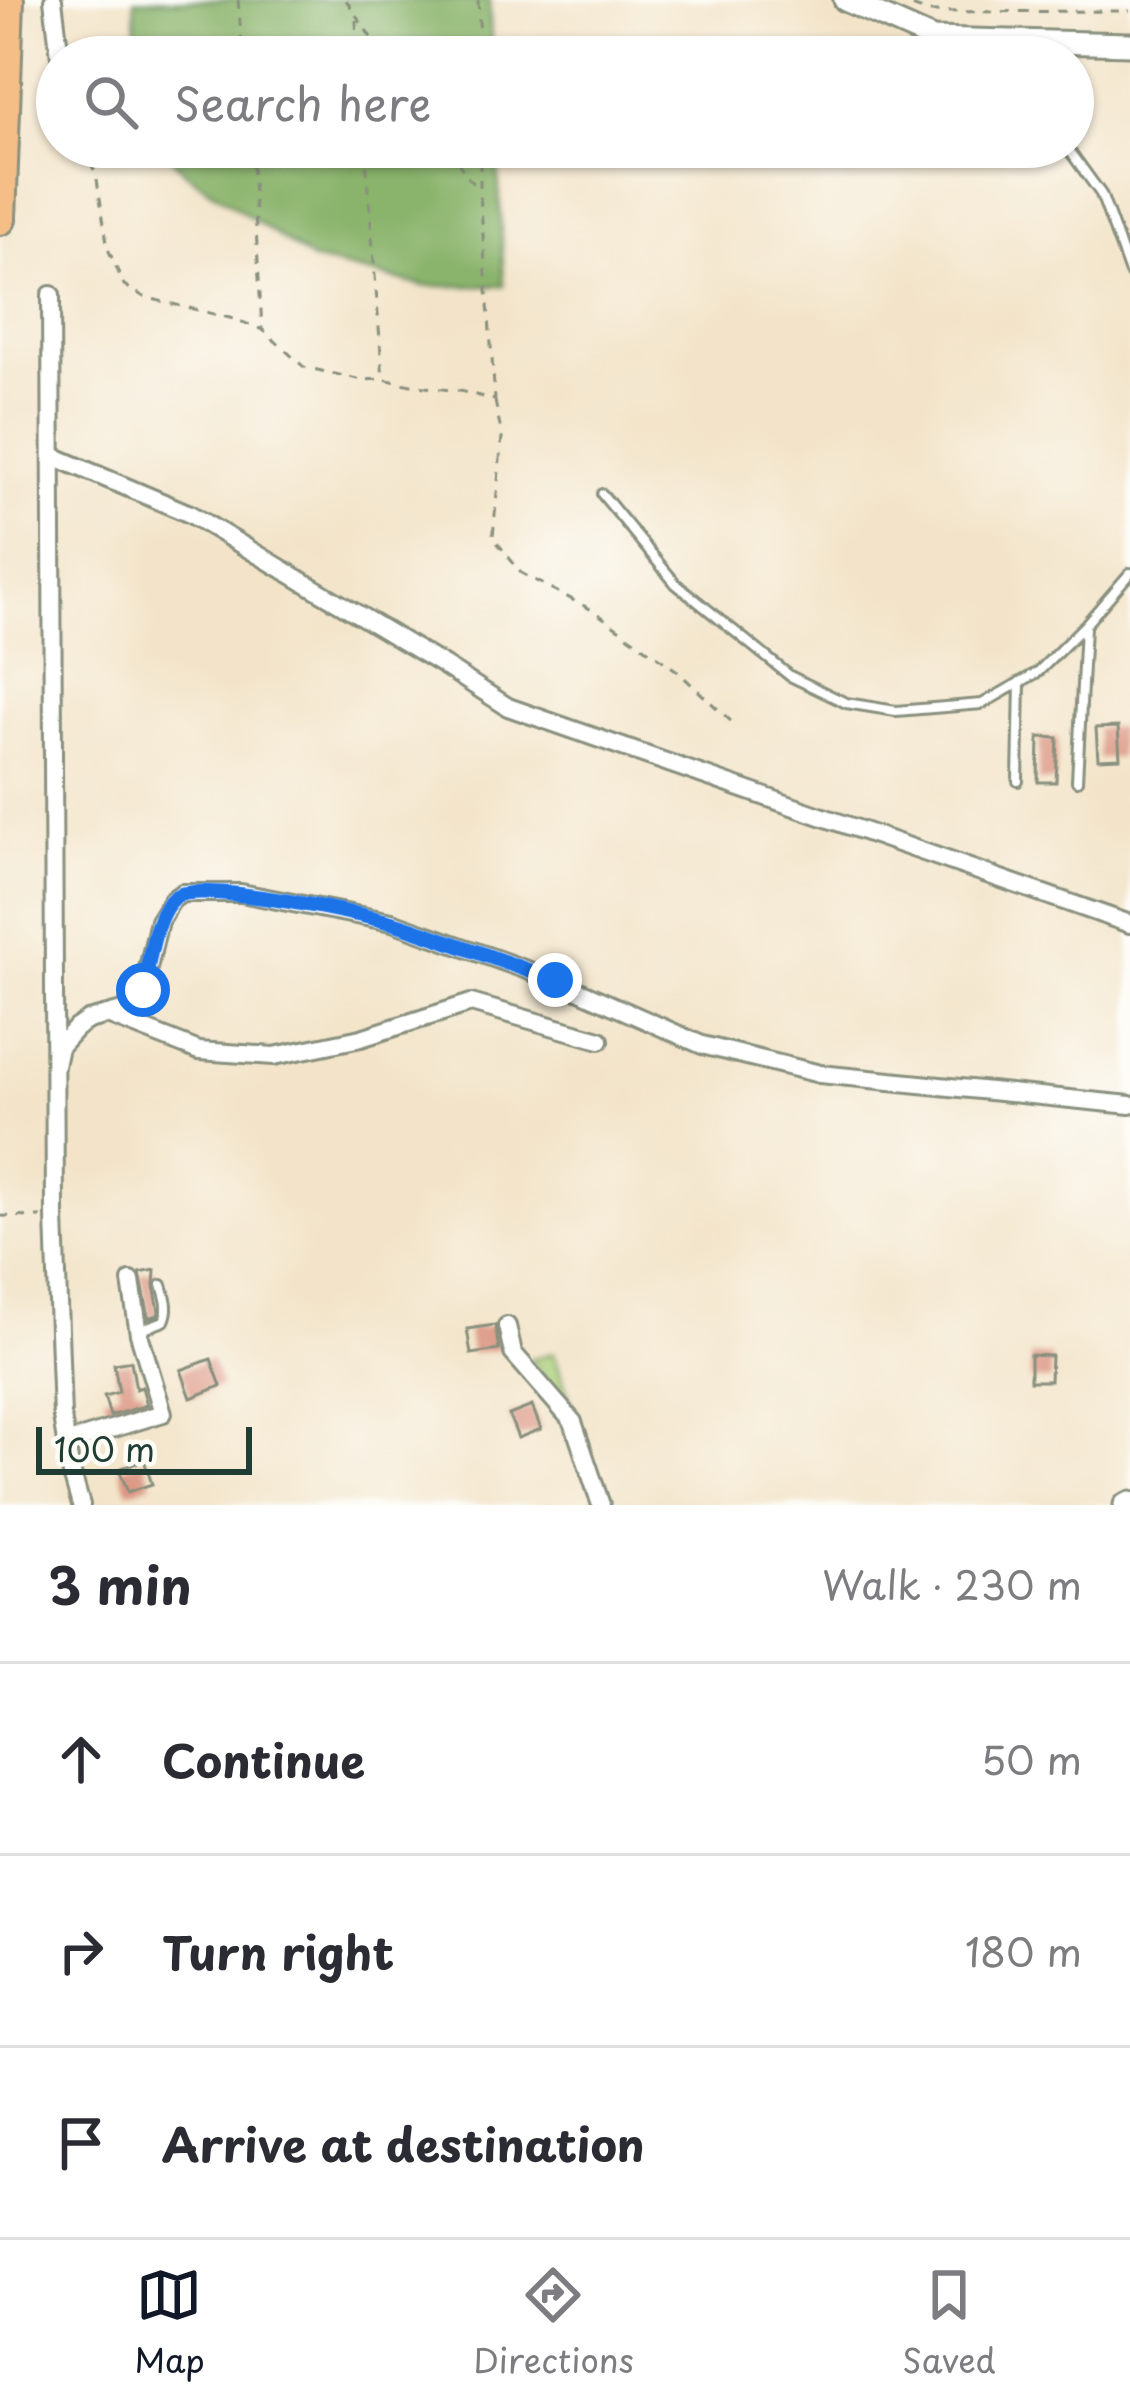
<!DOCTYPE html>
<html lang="en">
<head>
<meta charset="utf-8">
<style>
  :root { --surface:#fff; --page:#f7f7f7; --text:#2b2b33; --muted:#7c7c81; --line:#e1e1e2; --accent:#111827 }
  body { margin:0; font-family:"Playpen Sans",sans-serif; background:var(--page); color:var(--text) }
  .scale { position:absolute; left:36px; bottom:30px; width:216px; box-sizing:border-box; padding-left:12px; border:6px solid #1f3d34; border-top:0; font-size:33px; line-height:42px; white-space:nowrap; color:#1f3d34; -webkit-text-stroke:9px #fdfcf7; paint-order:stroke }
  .stop { position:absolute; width:36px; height:36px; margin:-27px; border:9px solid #1a73e8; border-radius:50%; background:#fff }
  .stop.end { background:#1a73e8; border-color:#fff; box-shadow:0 3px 12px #0008 }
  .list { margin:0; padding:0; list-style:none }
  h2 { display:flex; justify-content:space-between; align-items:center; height:156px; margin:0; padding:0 48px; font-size:51px }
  h2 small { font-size:39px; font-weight:400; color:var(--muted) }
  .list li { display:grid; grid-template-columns:78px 1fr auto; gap:36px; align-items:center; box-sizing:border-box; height:192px; padding:0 48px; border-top:3px solid var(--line) }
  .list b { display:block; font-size:45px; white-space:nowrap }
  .list em { font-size:39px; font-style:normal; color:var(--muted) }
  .icon { flex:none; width:66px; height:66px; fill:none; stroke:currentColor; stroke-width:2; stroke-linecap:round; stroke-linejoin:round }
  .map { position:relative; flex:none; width:1130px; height:1505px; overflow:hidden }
  .search { position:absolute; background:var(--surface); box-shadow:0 3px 9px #0004; left:36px; right:36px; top:36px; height:132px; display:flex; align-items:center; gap:30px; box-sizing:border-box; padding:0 42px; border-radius:66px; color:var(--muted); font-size:45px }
  .sheet { height:732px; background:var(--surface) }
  nav { display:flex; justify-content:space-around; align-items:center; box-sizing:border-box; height:168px; border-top:3px solid var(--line); background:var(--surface); font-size:33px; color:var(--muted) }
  nav a { display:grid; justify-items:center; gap:6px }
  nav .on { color:var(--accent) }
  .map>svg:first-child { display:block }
  .green { fill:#add27c; stroke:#668858; stroke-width:3 }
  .forest { fill:#8ab46c; stroke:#547850; stroke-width:3 }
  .building { fill:#db9683 }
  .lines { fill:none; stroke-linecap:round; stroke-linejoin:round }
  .service-casing { stroke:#89907e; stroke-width:14 }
  .minor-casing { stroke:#89907e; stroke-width:22 }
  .tertiary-casing { stroke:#89907e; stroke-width:27 }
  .motorway-casing { stroke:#89907e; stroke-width:36 }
  .path { stroke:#89907e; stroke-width:3; stroke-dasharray:9 9; stroke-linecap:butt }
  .service { stroke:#fff; stroke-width:8 }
  .minor { stroke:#fff; stroke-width:16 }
  .tertiary { stroke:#fff; stroke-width:21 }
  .motorway { stroke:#f6be87; stroke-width:30 }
  .route { stroke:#1a73e8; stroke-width:15 }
</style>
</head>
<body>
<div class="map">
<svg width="1130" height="1505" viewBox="0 0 1130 1505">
  <rect width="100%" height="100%" fill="#fdfcf7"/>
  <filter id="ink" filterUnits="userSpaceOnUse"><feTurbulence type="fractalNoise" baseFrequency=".00833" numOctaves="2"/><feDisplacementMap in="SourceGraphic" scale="24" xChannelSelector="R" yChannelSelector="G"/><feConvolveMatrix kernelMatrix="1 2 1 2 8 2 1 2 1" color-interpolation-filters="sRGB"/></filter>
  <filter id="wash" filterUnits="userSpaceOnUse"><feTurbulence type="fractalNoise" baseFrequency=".004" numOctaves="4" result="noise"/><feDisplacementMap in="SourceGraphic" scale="48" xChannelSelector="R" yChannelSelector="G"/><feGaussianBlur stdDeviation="2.7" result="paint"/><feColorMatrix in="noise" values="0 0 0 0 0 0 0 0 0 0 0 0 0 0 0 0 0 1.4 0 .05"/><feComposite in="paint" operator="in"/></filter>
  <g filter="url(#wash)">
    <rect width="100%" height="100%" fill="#f3e4c9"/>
    <polygon class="green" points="554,1353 574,1412 530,1359"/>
    <g class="forest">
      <polygon points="134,0 489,0 492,57 138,57"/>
      <polygon points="162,147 497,147 504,286 425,286 312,260 183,171"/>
    </g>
    <g id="blocks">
      <g class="building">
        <polygon points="1118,727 1120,758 1098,759 1096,728"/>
        <polygon points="1039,737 1058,738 1056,782 1038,782"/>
        <polygon points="155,1270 154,1286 159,1311 158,1315 149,1318 140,1273"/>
        <polygon points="495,1325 499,1350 471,1354 467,1329"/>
        <polygon points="1030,1355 1051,1356 1050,1381 1030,1381"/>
        <polygon points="211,1359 221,1386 191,1398 181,1370"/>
        <polygon points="131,1361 136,1389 142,1387 147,1405 110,1416 104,1396 119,1392 114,1364"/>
        <polygon points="532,1406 541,1429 518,1438 509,1415"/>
        <polygon points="144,1460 152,1484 128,1492 119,1469"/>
      </g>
    </g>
  </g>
  <g filter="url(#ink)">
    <use href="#blocks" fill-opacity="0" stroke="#89907e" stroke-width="3"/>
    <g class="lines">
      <defs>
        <g id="service">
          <polyline points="939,44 956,57"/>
          <polyline points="1067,147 1101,194 1130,273"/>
          <polyline points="602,494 676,584 790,676 846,703 896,711 982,704 1038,672 1085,625 1130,573"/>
          <polyline points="1018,781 1020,682"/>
          <polyline points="1077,781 1085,627"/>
          <path d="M 140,1330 L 164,1321 C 170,1308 166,1298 162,1285"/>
        </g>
        <g id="minor">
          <polyline points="53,0 60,57"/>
          <polyline points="51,295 55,1217 62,1417 70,1467 81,1505"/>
          <polyline points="53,456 190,514 443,665 508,707 1130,924"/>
          <polyline points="110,1016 199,1051 274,1056 361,1038 471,1003 600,1040"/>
          <polyline points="55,1066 59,1047 76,1028 88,1020 123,1011 134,1003 143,990 159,921 172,900 182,893 241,893 392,922 555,980 702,1045 820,1074 1130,1105"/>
          <polyline points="507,1326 513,1353 573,1422 601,1505"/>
          <polyline points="66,1443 163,1413 139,1334 131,1281"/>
        </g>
        <g id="tertiary">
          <polyline points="845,0 933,39 1130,44"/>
          <polyline points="1125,1505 1130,1503"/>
        </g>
        <polyline id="motorway" points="0,219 8,0"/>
      </defs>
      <use href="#service" class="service-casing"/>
      <use href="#minor" class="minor-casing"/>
      <use href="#tertiary" class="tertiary-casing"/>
      <use href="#motorway" class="motorway-casing"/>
      <g class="path">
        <polyline points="238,0 243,57"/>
        <polyline points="346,0 384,57"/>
        <polyline points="478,0 481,57"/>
        <polyline points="896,0 928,12 1130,11"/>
        <polyline points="356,20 358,57"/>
        <polyline points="81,147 96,173 108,249 124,285 144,297 234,319 263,330 304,367 362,380 383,379 416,386 460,391 495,400 480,194 480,147"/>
        <polyline points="251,147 262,328"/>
        <polyline points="365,147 383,379"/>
        <polyline points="447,147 477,190"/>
        <polyline points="495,401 502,437 493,537 521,573 594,611 676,670 734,724"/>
        <polyline points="0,1216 41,1217"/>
      </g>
      <use href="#service" class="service"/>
      <use href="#minor" class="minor"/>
      <use href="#tertiary" class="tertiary"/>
      <use href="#motorway" class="motorway"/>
    </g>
  </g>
  <g class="lines" filter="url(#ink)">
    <path class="route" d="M 143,990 C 149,965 154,910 177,896 C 203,881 363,914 397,924 C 450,941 502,962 555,980"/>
  </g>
</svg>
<div class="scale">100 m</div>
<div class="stop" style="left:143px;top:990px"></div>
<div class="stop end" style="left:555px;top:980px"></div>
<div class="search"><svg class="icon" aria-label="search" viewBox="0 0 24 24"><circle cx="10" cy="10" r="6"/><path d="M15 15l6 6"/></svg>Search here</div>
</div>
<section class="sheet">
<h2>3 min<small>Walk · 230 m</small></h2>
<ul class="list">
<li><svg class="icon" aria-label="ahead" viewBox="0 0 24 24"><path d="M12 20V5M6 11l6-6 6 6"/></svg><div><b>Continue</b></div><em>50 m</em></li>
<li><svg class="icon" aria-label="right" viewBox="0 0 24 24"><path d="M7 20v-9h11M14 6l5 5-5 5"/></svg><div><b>Turn right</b></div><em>180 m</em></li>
<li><svg class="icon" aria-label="arrive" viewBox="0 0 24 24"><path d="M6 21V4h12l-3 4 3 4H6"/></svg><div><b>Arrive at destination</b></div></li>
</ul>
</section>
<nav>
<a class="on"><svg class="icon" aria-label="map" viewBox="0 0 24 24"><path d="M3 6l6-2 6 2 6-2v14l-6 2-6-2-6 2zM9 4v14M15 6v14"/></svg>Map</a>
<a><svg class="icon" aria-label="directions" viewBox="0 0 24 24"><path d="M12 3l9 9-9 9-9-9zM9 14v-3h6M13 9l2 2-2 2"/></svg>Directions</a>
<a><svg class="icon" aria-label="saved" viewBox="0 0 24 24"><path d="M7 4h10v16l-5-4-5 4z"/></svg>Saved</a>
</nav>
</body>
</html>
